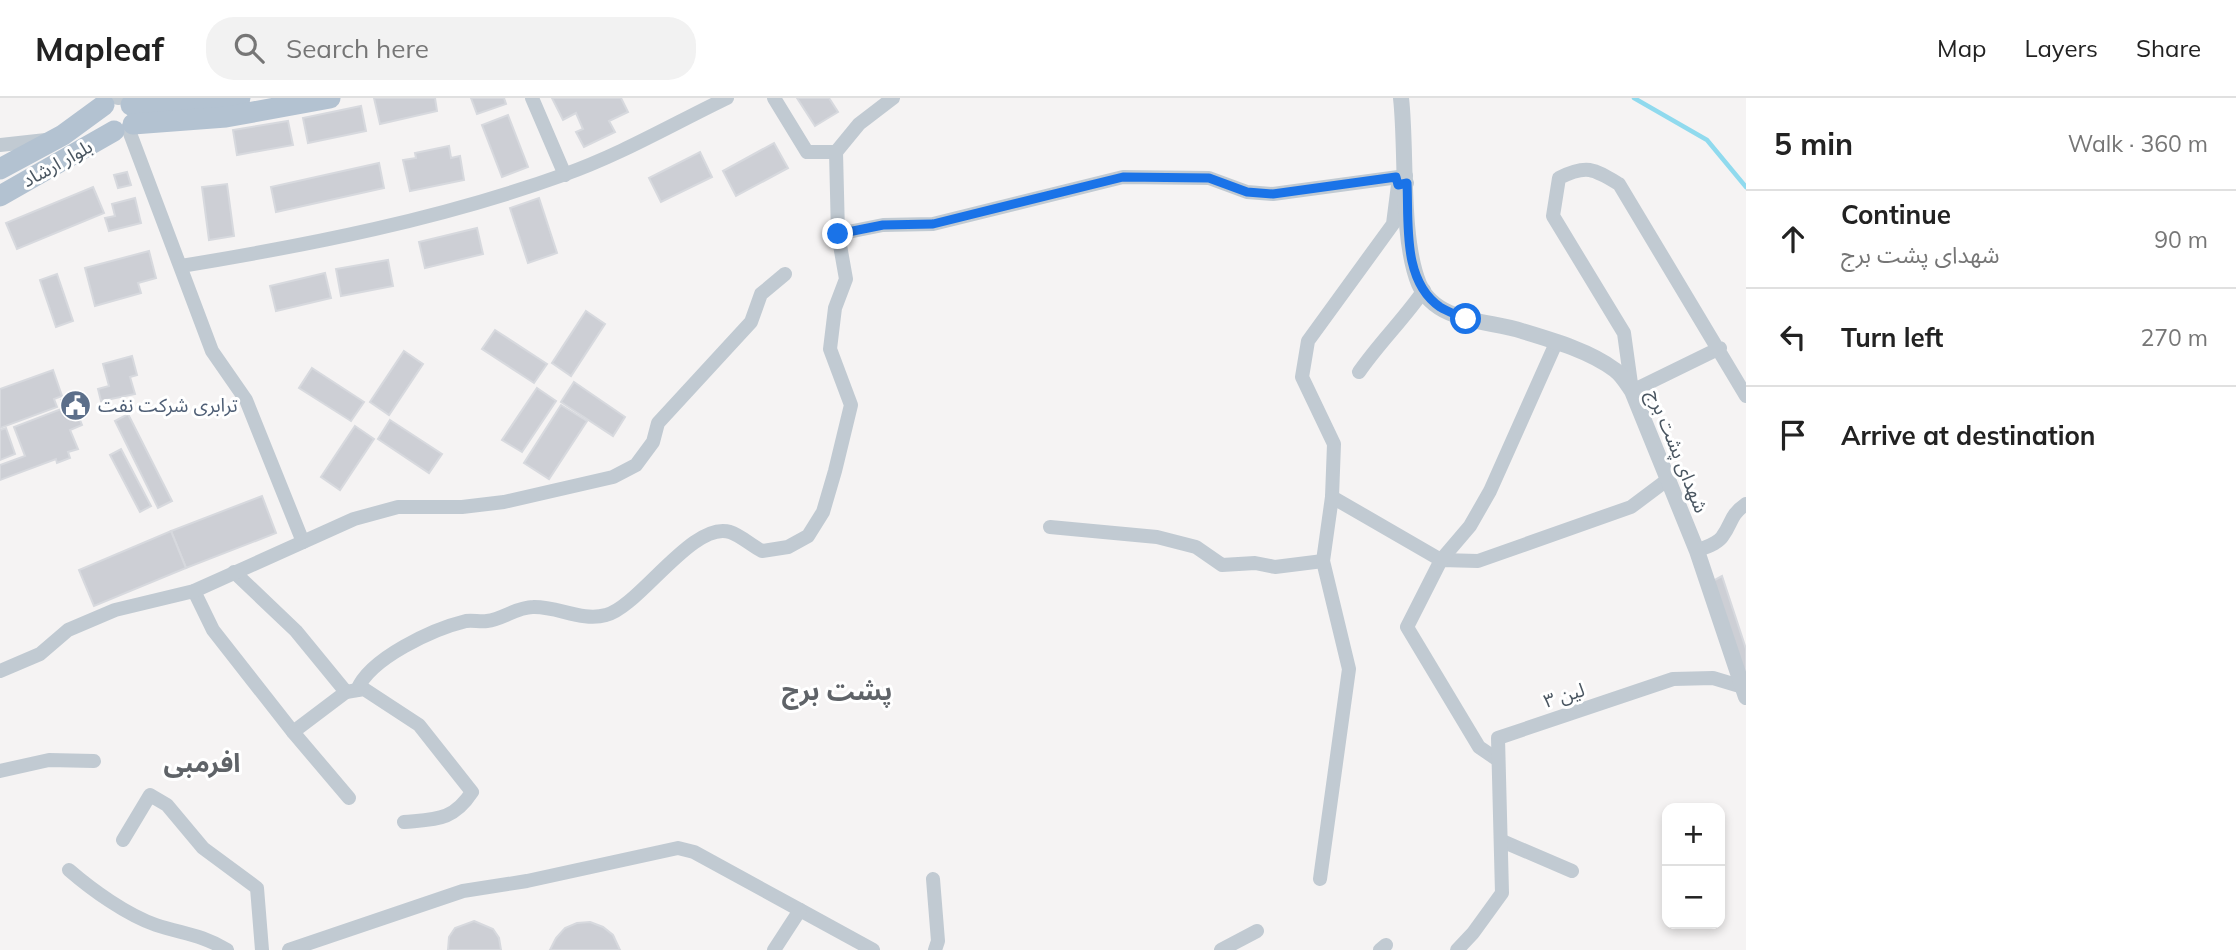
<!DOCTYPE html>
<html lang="en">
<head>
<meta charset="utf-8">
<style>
  :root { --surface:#fff; --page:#f2f2f2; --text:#222; --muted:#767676; --line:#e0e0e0 }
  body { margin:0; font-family:Mulish,"Noto Sans Arabic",sans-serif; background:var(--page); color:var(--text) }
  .controls { position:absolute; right:21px; bottom:21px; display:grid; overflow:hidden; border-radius:14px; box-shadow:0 4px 10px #0003 }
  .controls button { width:63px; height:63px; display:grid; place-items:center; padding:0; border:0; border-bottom:2px solid var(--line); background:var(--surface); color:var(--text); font:35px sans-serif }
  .stop { position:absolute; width:21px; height:21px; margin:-16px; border:5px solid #1a73e8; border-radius:50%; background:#fff }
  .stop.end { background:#1a73e8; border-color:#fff; box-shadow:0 2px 7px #0008 }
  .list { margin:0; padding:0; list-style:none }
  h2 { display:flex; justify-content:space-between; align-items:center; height:91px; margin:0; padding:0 28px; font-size:30px }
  h2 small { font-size:23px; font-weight:400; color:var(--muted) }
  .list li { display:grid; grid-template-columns:46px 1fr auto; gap:21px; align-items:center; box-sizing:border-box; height:98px; padding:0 28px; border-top:2px solid var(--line) }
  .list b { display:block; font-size:26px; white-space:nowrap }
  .list p { margin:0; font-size:23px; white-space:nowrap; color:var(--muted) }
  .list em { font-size:23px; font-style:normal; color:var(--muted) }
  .icon { flex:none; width:38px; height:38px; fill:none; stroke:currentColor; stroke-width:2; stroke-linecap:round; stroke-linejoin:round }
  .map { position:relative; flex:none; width:1746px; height:852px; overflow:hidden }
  header { display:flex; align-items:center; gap:42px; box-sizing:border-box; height:98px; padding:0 35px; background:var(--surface); border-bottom:2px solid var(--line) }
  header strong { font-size:33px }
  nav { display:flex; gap:38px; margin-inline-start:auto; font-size:24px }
  .search { width:490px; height:63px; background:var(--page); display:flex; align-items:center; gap:18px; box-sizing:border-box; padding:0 24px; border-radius:28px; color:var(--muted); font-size:26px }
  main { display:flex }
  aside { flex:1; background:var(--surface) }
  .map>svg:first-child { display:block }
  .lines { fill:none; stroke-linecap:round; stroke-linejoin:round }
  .stream { stroke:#90daee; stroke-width:4.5 }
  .building { fill:#cdcfd5; stroke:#d7d9de; stroke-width:2 }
  .minor { stroke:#c1cad2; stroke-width:14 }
  .tertiary { stroke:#c1cad2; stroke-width:16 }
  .primary { stroke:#b3c2d1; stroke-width:21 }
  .route { stroke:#1a73e8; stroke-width:9 }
  .labels { text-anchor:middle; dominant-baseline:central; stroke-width:6; stroke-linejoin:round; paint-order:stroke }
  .street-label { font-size:19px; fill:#4a5661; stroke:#fff }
  .service-label { font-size:19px; fill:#4e5e75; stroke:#fff; text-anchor:start }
  .district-label { font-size:26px; font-weight:bold; fill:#5f6368; stroke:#fff }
</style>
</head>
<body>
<header>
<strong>Mapleaf</strong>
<div class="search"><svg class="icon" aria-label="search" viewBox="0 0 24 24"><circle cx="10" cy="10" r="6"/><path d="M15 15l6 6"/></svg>Search here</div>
<nav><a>Map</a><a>Layers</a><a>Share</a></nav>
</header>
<main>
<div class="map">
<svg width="1746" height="852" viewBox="0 0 1746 852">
  <rect width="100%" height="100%" fill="#f5f3f3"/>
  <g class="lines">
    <polyline class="stream" points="1634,0 1707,42 1746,89"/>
  </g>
  <g class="building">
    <polygon points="374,0 435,0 437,13 380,26"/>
    <polygon points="471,0 504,0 506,6 477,16"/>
    <polygon points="552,0 621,0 628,14 609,23 615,34 584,49 576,34 583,31 576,15 563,22"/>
    <polygon points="797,0 829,0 838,14 815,28"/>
    <polygon points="361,8 366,33 308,45 303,20"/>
    <polygon points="508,17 528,69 502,79 482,27"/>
    <polygon points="288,23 293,47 237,57 233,32"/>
    <polygon points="774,45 788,70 736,98 723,73"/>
    <polygon points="449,48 451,60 460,58 464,82 410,93 403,62 416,60 415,55"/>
    <polygon points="700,54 712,79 661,104 649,80"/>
    <polygon points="379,65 384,90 276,114 271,89"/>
    <polygon points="127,74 131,87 118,90 114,77"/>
    <polygon points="227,86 234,138 209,142 202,89"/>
    <polygon points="93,89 104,115 17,151 6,125"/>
    <polygon points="135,100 141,125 109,133 105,120 115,118 112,106"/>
    <polygon points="539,100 557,155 528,165 510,110"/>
    <polygon points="477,130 483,156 425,170 419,144"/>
    <polygon points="149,153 156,180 138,185 141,195 95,208 85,170"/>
    <polygon points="388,162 393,188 341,198 336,171"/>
    <polygon points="325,175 331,200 276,213 270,188"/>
    <polygon points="57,176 73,223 56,229 40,182"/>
    <polygon points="586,213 605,226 571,278 552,265"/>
    <polygon points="495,232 547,266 534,285 482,251"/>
    <polygon points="404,253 423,266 389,317 370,304"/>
    <polygon points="132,258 137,277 130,279 135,296 101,303 98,291 109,288 103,266"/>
    <polygon points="312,270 364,304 351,323 299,290"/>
    <polygon points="53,272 62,298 54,301 57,309 0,330 0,291"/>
    <polygon points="574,284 625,319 613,338 561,304"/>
    <polygon points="537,290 556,303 522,354 502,342"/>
    <polygon points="71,298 72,301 82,298 86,308 76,312 82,327 70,332 78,351 68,354 70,360 57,365 56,361 0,382 0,367 25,358 14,329 64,310 61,302"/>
    <polygon points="561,307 587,323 549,381 524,365"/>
    <polygon points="128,316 172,403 158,410 115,323"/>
    <polygon points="390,322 442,356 429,375 378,341"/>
    <polygon points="355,328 374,341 340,392 321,379"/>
    <polygon points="6,330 15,356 0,362 0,332"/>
    <polygon points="121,351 151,408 140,414 110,357"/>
    <polygon points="262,398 276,435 186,470 171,433"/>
    <polygon points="171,433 186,470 94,508 79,472"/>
    <polygon points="1722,478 1746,551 1746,589 1711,484"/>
    <polygon points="474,823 493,831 499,840 501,852 448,852 449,839 455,830"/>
    <polygon points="590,824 603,829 613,837 620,852 550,852 556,840 565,830 577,825"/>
  </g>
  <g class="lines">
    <g class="minor">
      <polyline points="118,0 119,0"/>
      <polyline points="532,0 565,77"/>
      <polyline points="774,0 807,54 836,54"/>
      <polyline points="128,30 212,253 246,302 303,444"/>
      <polyline points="0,47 46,42"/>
      <polyline points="838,136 883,127 933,126 1123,79 1209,80 1247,94 1273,96 1406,78"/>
      <path d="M 181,168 C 309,147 441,121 563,77 C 620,57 673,26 727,0"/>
      <path d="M 1720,250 L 1632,293 L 1624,235 L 1553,118 L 1559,80 C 1587,66 1594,71 1619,86 L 1746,298"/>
      <path d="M 1359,274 C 1379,245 1404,221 1424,192"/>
      <polyline points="1332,399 1334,346 1302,279 1308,243 1393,126 1398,87 1407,85"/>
      <polyline points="1050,429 1157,439 1196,449 1222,467 1255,465 1275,469 1323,463"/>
      <path d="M 1697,453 C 1705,449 1717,446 1722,439 C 1733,424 1729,418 1746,406"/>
      <path d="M 234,474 L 296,533 L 346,594 L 364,591 L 419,627 L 472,694 C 453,723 436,721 404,724"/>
      <polyline points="194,493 213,532 293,634 346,594"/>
      <polyline points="0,573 40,556 68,532 115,512 194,493 354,421 398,409 462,409 504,404 613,379 636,367 653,344 658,325 751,224 761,196 785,176"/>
      <path d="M 357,592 C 370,560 433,531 466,523 C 473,522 480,524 487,523 C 503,521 517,509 533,509 C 557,508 582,524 606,517 C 639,509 693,422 730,434 C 740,437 752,448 762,453 L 788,449 L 808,438 L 823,414 L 835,373 L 851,307 L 830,251 L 835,210 L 846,181 L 838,136 L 836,54 L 859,26 L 893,0"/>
      <polyline points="293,634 349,700"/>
      <polyline points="1498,662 1479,649 1407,529 1441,462 1478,463 1631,409 1667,382"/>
      <polyline points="0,673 49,662 94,663"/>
      <polyline points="123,742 150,697 167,707 203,750 257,790 262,852"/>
      <polyline points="1502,743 1572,773"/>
      <path d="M 69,772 C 92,792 127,817 156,827 C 183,836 201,836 227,852"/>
      <polyline points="933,781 938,843 935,852"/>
      <polyline points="1320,781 1349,571 1323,463 1332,399 1441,462 1470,428 1490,393 1556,245"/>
      <polyline points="800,812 873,852"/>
      <polyline points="289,852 463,793 527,783 678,750 694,754 800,812 774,852"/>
      <polyline points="1221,852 1257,833"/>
      <polyline points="1380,852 1386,847"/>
      <polyline points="1457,852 1473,835 1502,795 1498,640 1673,581 1713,580 1743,589"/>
    </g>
    <path class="tertiary" d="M 1401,0 C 1407,52 1400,140 1419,186 C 1436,225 1488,222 1522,233 C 1552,242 1590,253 1615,272 C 1622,277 1627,286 1632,293 L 1697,453 L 1746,599"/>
    <g class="primary">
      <polyline points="131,7 240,0"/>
      <polyline points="133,26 226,19 330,0"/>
      <polyline points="0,71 63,37 104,7"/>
      <polyline points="0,98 114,33"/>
    </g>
  </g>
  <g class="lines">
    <path class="route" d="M 838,136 L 883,127 L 933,126 L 1123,79 L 1209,80 L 1247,94 L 1273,96 L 1396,79 L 1398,87 L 1407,85 C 1409,125 1402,183 1440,209 C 1448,214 1458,217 1466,221"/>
  </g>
  <defs>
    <symbol id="civic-disc" viewBox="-11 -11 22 22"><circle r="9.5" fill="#5c6f8a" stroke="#fff"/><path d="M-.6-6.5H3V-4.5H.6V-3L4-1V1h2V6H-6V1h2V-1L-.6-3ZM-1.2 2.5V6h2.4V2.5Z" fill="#fff"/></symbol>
  </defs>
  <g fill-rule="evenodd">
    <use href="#civic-disc" x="58" y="290" width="35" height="35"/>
  </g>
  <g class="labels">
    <g class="street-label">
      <text transform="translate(57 65) rotate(-29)">بلوار ارشاد</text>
      <text transform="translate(1678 353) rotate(68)">شهدای پشت برج</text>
      <text transform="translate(1564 597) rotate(-18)">لین ۳</text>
    </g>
    <g class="service-label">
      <text x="98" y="307">ترابری شرکت نفت</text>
    </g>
    <g class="district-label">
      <text x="837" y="592">پشت برج</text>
      <text x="202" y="664">افرمبی</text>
    </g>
  </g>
</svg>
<div class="controls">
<button>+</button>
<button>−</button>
</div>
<div class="stop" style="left:1466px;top:221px"></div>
<div class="stop end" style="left:838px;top:136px"></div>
</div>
<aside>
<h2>5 min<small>Walk · 360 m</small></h2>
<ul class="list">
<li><svg class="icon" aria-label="ahead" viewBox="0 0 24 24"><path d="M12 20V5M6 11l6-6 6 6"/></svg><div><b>Continue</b><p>شهدای پشت برج</p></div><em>90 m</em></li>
<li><svg class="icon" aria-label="left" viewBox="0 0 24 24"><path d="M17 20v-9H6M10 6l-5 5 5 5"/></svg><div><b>Turn left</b></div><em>270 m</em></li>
<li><svg class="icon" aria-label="arrive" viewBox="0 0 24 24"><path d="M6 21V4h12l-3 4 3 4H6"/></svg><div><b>Arrive at destination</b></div></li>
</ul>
</aside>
</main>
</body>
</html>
